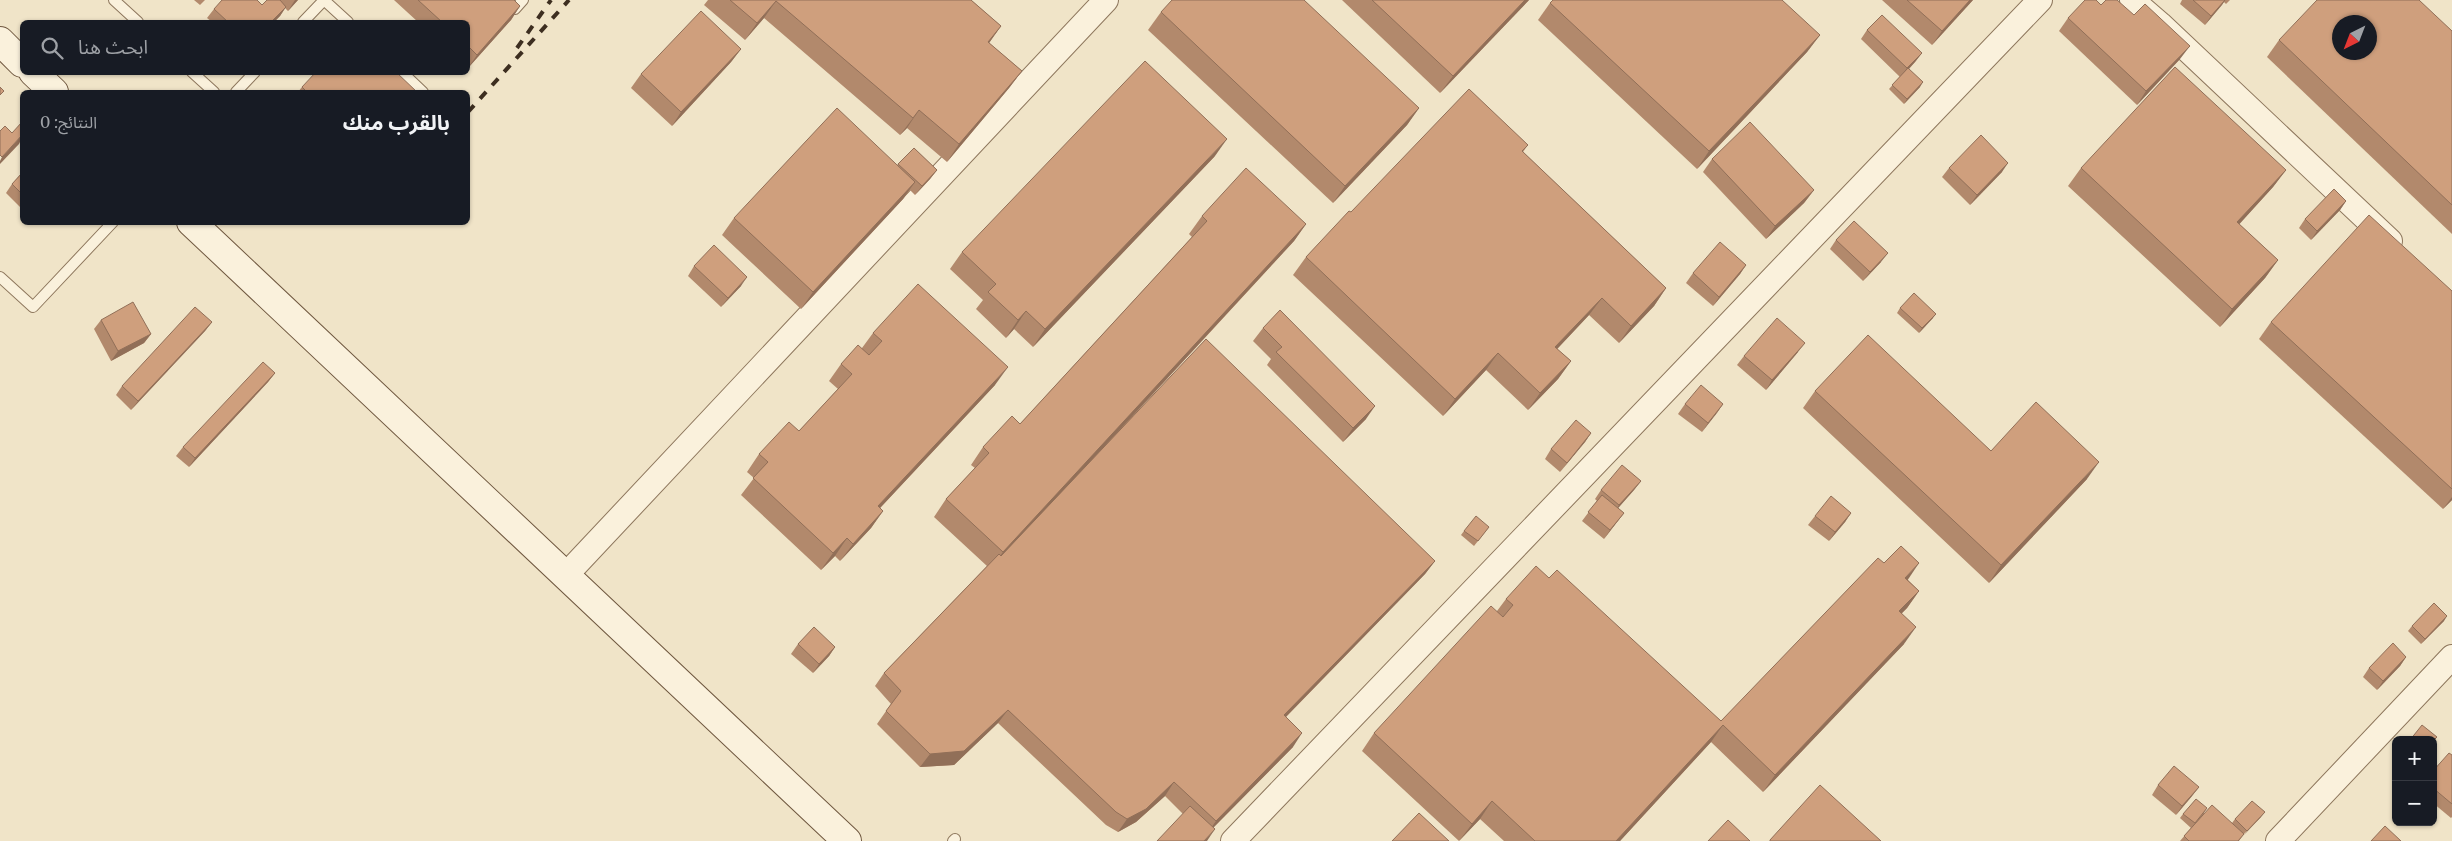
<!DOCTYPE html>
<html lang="ar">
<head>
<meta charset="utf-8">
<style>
  :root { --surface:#171b24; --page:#242831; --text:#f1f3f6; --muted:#9ea1a6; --line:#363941 }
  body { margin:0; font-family:Merriweather,"Noto Sans Arabic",serif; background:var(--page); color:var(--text); direction:rtl }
  .controls { position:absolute; right:15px; bottom:15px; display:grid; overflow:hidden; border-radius:8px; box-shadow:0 1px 4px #0004 }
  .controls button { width:45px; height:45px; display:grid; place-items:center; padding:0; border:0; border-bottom:1px solid var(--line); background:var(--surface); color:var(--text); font:25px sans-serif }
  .compass { position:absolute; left:2332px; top:15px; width:45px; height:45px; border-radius:50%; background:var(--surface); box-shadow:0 1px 4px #0004; rotate:222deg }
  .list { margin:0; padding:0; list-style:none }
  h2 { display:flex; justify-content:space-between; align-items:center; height:65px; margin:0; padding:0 20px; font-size:21px }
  h2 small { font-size:16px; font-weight:400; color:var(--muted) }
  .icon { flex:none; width:28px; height:28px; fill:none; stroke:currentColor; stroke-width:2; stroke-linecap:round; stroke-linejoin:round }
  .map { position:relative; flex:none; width:2452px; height:841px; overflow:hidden; direction:ltr }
  .search { position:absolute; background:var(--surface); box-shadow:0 1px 4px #0004; left:20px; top:20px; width:450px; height:55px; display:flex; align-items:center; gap:12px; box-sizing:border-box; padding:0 18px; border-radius:8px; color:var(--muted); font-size:19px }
  .panel { position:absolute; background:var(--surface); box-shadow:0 1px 4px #0004; left:20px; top:90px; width:450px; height:135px; border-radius:8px; direction:rtl }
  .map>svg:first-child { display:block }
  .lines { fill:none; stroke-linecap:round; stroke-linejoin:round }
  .service-casing { stroke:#8d765c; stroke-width:12 }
  .tertiary-casing { stroke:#8d765c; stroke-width:26 }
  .secondary-casing { stroke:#6f573f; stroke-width:30 }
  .service { stroke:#faf1dc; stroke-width:10 }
  .tertiary { stroke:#faf1dc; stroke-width:24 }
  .secondary { stroke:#faf1dc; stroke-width:28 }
  .rail { stroke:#3d2e20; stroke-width:4; stroke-dasharray:9 9; stroke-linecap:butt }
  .wall { fill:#b2896c }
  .shaded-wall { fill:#916f58 }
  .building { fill:#cf9f7d; stroke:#916f58; fill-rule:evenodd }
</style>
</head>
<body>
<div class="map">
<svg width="2452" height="841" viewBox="0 0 2452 841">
  <rect width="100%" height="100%" fill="#f0e4c8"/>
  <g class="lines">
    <defs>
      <g id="service">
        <polyline points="114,0 138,22"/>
        <polyline points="324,0 348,22"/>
        <polyline points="515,9 523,0"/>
        <polyline points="303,22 324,0"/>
        <polyline points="192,72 214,92"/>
        <polyline points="402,72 423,92"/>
        <polyline points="236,92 255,72"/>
        <polyline points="0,277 33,307 113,222"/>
        <polyline points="953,841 955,839"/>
      </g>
      <g id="tertiary">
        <polyline points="2132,0 2160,24 2390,241"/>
        <polyline points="565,576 1106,0"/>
        <polyline points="1233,841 2040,0"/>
        <polyline points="2278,841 2452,657"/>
      </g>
      <g id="secondary">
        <polyline points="0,41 22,63"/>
        <polyline points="33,72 54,92"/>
        <polyline points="191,222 847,841"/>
      </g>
    </defs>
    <use href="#service" class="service-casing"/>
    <use href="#tertiary" class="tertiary-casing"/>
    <use href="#secondary" class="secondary-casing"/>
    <use href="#service" class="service"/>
    <use href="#tertiary" class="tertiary"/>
    <use href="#secondary" class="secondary"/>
    <g class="rail">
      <polyline points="517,48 551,0"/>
      <polyline points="468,112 569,0"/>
    </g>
  </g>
  <g class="wall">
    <polygon points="194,0 205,0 200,5"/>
    <polygon points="267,0 298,0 288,11 285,8 280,16 274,22 212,22 207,18 214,9 262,5"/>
    <polygon points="394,0 514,0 520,6 511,20 468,68 468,22 418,22"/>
    <polygon points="708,0 971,0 1001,26 989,43 1022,71 1009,88 947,162 907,128 900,135 764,18 745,40 704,5"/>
    <polygon points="1342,0 1529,0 1440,93"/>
    <polygon points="1882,0 1973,0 1932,45"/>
    <polygon points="2182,0 2230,0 2226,4 2224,2 2205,25 2180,4"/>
    <polygon points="1550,3 1820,35 1807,52 1697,169 1538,20"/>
    <polygon points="2101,5 2134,15 2180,59 2137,105 2059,31 2068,18"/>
    <polygon points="1161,12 1419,108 1407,125 1333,203 1148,30"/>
    <polygon points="1867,30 1922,53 1915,62 1909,69 1920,87 1904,104 1889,89 1900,77 1861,39"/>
    <polygon points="2452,31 2452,234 2267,57 2279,40"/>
    <polygon points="741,49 731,62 672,126 631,88 641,74"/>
    <polygon points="302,87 417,92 298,92"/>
    <polygon points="1528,145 1523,152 1666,288 1654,306 1619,343 1589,315 1557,349 1571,361 1558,379 1528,410 1486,370 1443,416 1293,275 1306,257 1351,212"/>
    <polygon points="914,148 937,170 930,179 915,195 910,190 903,199 801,309 722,235 734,218 897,165"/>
    <polygon points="1215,156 1033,347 1014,329 1006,338 976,309 983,300 950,269 962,252"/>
    <polygon points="1712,159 1814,190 1804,203 1766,239 1703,172"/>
    <polygon points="1949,168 2002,172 1970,205 1942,177"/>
    <polygon points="2081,168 2286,170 2273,187 2239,224 2278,260 2265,278 2220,327 2068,186"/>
    <polygon points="22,173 22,209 6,193 12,184"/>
    <polygon points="2346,201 2340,210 2311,240 2299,228 2305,219"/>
    <polygon points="1202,216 1306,224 1294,241 1133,416 1435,561 1425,574 1286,717 1293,747 1213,828 1183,814 1165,796 1136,822 1118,832 1106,825 998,723 954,765 920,767 877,724 891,704 875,686 884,673 987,566 934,517 946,499 975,468 971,465 983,447 1020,424 1192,237 1189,234"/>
    <polygon points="1836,240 1881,262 1863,281 1830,249"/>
    <polygon points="1746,265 1740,274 1713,306 1686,283 1693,273"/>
    <polygon points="694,266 741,286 721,307 688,276"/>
    <polygon points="2452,291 2452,500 2443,509 2259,339 2271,322"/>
    <polygon points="1900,308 1933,318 1919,333 1897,313"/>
    <polygon points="101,320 151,334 144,343 111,361 94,329"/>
    <polygon points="212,322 205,331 131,410 116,395 122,386"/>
    <polygon points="1263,328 1366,419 1343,442 1267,365 1271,359 1253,341"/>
    <polygon points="873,333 995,385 880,508 883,511 871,528 840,561 835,556 821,570 741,495 754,478 747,472 759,454 799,431 838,389 829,381 841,364 862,348"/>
    <polygon points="1798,352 1766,390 1737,365 1744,356"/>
    <polygon points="275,373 268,382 189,467 176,456 183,447"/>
    <polygon points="1815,391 1991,451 2087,479 1989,583 1803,408"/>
    <polygon points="1685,404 1723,404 1702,432 1678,414"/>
    <polygon points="1591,433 1585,442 1560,472 1545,459 1551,449"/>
    <polygon points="1641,481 1634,490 1618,508 1624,513 1604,539 1582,521 1597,501 1595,499 1601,490"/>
    <polygon points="1851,513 1845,522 1829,541 1808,525 1815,516"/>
    <polygon points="1489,527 1474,546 1461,535 1464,531"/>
    <polygon points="1884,563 1908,580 1919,591 1907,608 1902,613 1904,644 1763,792 1711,742 1620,841 1504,841 1480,819 1459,841 1362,751 1374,733 1497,611 1506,599 1549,578 1721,721"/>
    <polygon points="2444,621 2421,644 2408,631 2412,626"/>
    <polygon points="798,644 835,647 829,656 813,673 791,654"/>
    <polygon points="2406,657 2400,666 2377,690 2363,677 2369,668"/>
    <polygon points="2452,755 2452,817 2451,818 2433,803 2433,771"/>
    <polygon points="2396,758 2396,767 2392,763"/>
    <polygon points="2158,785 2199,787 2192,796 2176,815 2152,795"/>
    <polygon points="2207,808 2204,813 2232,823 2235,819 2261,817 2243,835 2239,841 2180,841 2191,828 2180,818 2183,814"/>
  </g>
  <g class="shaded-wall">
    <polygon points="295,0 298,0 288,11"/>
    <polygon points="1525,0 1529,0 1440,93 1453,76"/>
    <polygon points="1970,0 1973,0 1932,45 1942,31"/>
    <polygon points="2225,0 2222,5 2205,25 2211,16"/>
    <polygon points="776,1 764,18 745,40 757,23"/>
    <polygon points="520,6 511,20 468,68 477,55"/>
    <polygon points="286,7 280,16 274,22 271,22"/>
    <polygon points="1001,26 989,43 988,42"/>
    <polygon points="1820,35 1807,52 1697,169 1709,151"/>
    <polygon points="2190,46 2180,59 2137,105 2146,91"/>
    <polygon points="741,49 731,62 672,126 681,112"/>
    <polygon points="1922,53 1915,62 1900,78 1907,68"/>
    <polygon points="1022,71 1009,88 947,162 959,144"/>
    <polygon points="1923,82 1920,87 1904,104 1907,99"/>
    <polygon points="1419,108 1407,125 1333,203 1345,186"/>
    <polygon points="919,110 907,128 900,135 913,118"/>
    <polygon points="22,135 22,138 19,144 0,164 0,161 2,157"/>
    <polygon points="1227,139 1215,156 1033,347 1045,329"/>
    <polygon points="2008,163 2002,172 1970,205 1977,195"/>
    <polygon points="937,170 930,179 915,195 922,186"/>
    <polygon points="2286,170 2273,187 2225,240 2237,222"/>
    <polygon points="915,182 903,199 801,309 813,292"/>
    <polygon points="1814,190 1804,203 1766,239 1775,226"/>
    <polygon points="2346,201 2340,210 2311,240 2317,231"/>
    <polygon points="1306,224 1294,241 991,569 1003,552"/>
    <polygon points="1888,253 1881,262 1863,281 1870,272"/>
    <polygon points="2278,260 2265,278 2220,327 2232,309"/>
    <polygon points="1746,265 1740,274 1713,306 1719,297"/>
    <polygon points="747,277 741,286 721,307 728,298"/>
    <polygon points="1666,288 1654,306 1619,343 1631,326"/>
    <polygon points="1602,298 1589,315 1543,364 1555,347"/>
    <polygon points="1026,311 1014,329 1006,338 1018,320"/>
    <polygon points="1936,314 1933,318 1919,333 1922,328"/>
    <polygon points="212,322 205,331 131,410 138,401"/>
    <polygon points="151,334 144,343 111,361 118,351"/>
    <polygon points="1805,343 1798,352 1766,390 1772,380"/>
    <polygon points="1498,353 1486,370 1443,416 1455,399"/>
    <polygon points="1571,361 1558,379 1528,410 1540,393"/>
    <polygon points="1008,367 995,385 866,523 878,506"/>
    <polygon points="275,373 268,382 189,467 195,458"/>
    <polygon points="1723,404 1717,413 1702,432 1708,423"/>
    <polygon points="1375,406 1366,419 1343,442 1353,428"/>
    <polygon points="1591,433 1585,442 1560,472 1567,463"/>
    <polygon points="2099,462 2087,479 1989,583 2001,565"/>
    <polygon points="1641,481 1634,490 1612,515 1619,505"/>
    <polygon points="2452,497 2452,500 2443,509"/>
    <polygon points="883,511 871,528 840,561 853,544"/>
    <polygon points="1624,513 1617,522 1604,539 1610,530"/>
    <polygon points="1851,513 1845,522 1829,541 1835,532"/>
    <polygon points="847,538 835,556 821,570 833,553"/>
    <polygon points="1435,561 1425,574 1274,729 1284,715"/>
    <polygon points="1919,563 1907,581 1905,578"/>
    <polygon points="1919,591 1907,608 1887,628 1899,611"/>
    <polygon points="2447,616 2444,621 2421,644 2425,639"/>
    <polygon points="1916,627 1904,644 1763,792 1775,775"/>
    <polygon points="835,647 829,656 813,673 819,664"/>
    <polygon points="2406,657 2400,666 2377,690 2383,681"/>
    <polygon points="1008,710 998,723 954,765 920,767 930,754"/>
    <polygon points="1723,725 1711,742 1620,841 1616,841"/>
    <polygon points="1302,733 1293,747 1206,835 1216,821"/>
    <polygon points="1174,782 1165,796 1136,822 1118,832 1127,819"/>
    <polygon points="2199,787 2192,796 2176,815 2182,806"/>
    <polygon points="1492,801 1480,819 1459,841 1472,824"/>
    <polygon points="2265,812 2261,817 2244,835 2247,831"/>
    <polygon points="1215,829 1207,841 1204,841"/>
  </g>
  <g class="building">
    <polygon points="222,0 257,0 262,5 267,0 280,0 286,7 271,22 228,22 214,9"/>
    <polygon points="418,0 514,0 520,6 477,55 468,46 468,22 442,22"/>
    <polygon points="730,0 971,0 1001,26 988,42 1022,71 959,144 919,110 913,118 776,1 757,23"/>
    <polygon points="1172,0 1304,0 1419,108 1345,186 1161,12"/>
    <polygon points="1372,0 1525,0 1453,76"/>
    <polygon points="1553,0 1782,0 1820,35 1709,151 1550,3"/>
    <polygon points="1907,0 1970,0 1942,31"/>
    <polygon points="2085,0 2096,0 2101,5 2106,0 2117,0 2134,15 2145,4 2190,46 2146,91 2068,18"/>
    <polygon points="2193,0 2225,0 2211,16"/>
    <path d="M 2317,0 L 2419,0 L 2452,31 L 2452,205 L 2279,40 ZM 2340,22 L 2370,22 L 2370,52 L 2340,52 Z"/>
    <polygon points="701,11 741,49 681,112 641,74"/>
    <polygon points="1882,15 1922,53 1907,68 1867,30"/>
    <polygon points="1145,61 1227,139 1045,329 1026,311 1018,320 988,292 996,284 962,252"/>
    <polygon points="2175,67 2286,170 2237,222 2278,260 2232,309 2081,168"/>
    <polygon points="1908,68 1923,82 1907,99 1892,85"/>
    <polygon points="316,72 396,72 417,92 307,92 302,87"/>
    <polygon points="0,87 4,91 0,95"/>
    <polygon points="1469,89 1528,145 1522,151 1666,288 1631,326 1602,298 1555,347 1571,361 1540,393 1498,353 1455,399 1306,257 1349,211 1351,212"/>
    <polygon points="837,108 915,182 813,292 734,218"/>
    <polygon points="22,122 22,135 2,157 0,155 0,131 5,126 12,133"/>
    <polygon points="1750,122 1814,190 1775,226 1712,159"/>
    <polygon points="1981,135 2008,163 1977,195 1949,168"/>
    <polygon points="914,148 937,170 922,186 898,164"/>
    <polygon points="1246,168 1306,224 1003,552 946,499 989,453 983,447 1012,416 1020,424 1207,221 1202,216"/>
    <polygon points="22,173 22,194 12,184"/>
    <polygon points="2334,189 2346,201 2317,231 2305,219"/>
    <polygon points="2369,215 2452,291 2452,489 2271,322"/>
    <polygon points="1854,221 1888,253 1870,272 1836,240"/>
    <polygon points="1720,242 1746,265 1719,297 1693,273"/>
    <polygon points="714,245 747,277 728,298 694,266"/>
    <polygon points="918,284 1008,367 878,506 883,511 853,544 847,538 833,553 753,478 768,462 759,454 789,422 799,431 852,374 841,364 858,345 869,355 882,341 873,333"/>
    <polygon points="1914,293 1936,314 1922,328 1900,308"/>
    <polygon points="133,302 151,334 118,351 101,320"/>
    <polygon points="195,307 212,322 138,401 122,386"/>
    <polygon points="1280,310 1375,406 1353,428 1276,352 1282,347 1263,328"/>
    <polygon points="1777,318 1805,343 1772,380 1744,356"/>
    <polygon points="1868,335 1991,451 2036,402 2099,462 2001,565 1815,391"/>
    <polygon points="1206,339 1435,561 1284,715 1302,733 1216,821 1174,782 1146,809 1127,819 1116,812 1008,710 964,751 930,754 886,711 901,691 884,673 999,554 1001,556"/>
    <polygon points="263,362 275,373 195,458 183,447"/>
    <polygon points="1701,385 1723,404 1708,423 1685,404"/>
    <polygon points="1576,420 1591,433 1567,463 1551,449"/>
    <polygon points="1622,465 1641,481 1619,505 1601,490"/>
    <polygon points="1602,495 1624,513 1610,530 1588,512"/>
    <polygon points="1831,496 1851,513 1835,532 1815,516"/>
    <polygon points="1476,516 1489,527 1478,541 1464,531"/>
    <polygon points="1901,546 1919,563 1905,578 1919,591 1899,611 1916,627 1775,775 1723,725 1616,841 1535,841 1492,801 1472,824 1374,733 1491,606 1503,617 1513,605 1506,599 1536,566 1549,578 1557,570 1721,721 1878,558 1884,563"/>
    <polygon points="2434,603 2447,616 2425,639 2412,626"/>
    <polygon points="814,627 835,647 819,664 798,644"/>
    <polygon points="2393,643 2406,657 2383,681 2369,668"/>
    <polygon points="2422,725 2437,737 2433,741 2433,740 2410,740"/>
    <polygon points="2449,753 2452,755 2452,804 2433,788 2433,771"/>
    <polygon points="2174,766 2199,787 2182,806 2158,785"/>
    <polygon points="1820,785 1881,841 1770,841 1770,840"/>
    <polygon points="2196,799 2207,808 2195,823 2183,814"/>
    <polygon points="2252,801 2265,812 2247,831 2235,819"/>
    <polygon points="2212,805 2244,834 2238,841 2189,841 2184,836"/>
    <polygon points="1190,806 1215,829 1204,841 1157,841"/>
    <polygon points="1419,813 1449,841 1392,841"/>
    <polygon points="1728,820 1750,841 1708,841"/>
    <polygon points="2385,826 2401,841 2371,841"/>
  </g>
</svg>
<div class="controls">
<button>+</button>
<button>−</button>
</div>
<svg class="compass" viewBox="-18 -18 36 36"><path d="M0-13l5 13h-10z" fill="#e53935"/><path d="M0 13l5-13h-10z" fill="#9ea1a6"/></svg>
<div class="search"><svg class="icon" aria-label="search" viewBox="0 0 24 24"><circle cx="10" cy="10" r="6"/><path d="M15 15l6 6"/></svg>ابحث هنا</div>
<section class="panel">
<h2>بالقرب منك<small>النتائج: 0</small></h2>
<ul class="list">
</ul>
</section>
</div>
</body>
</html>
